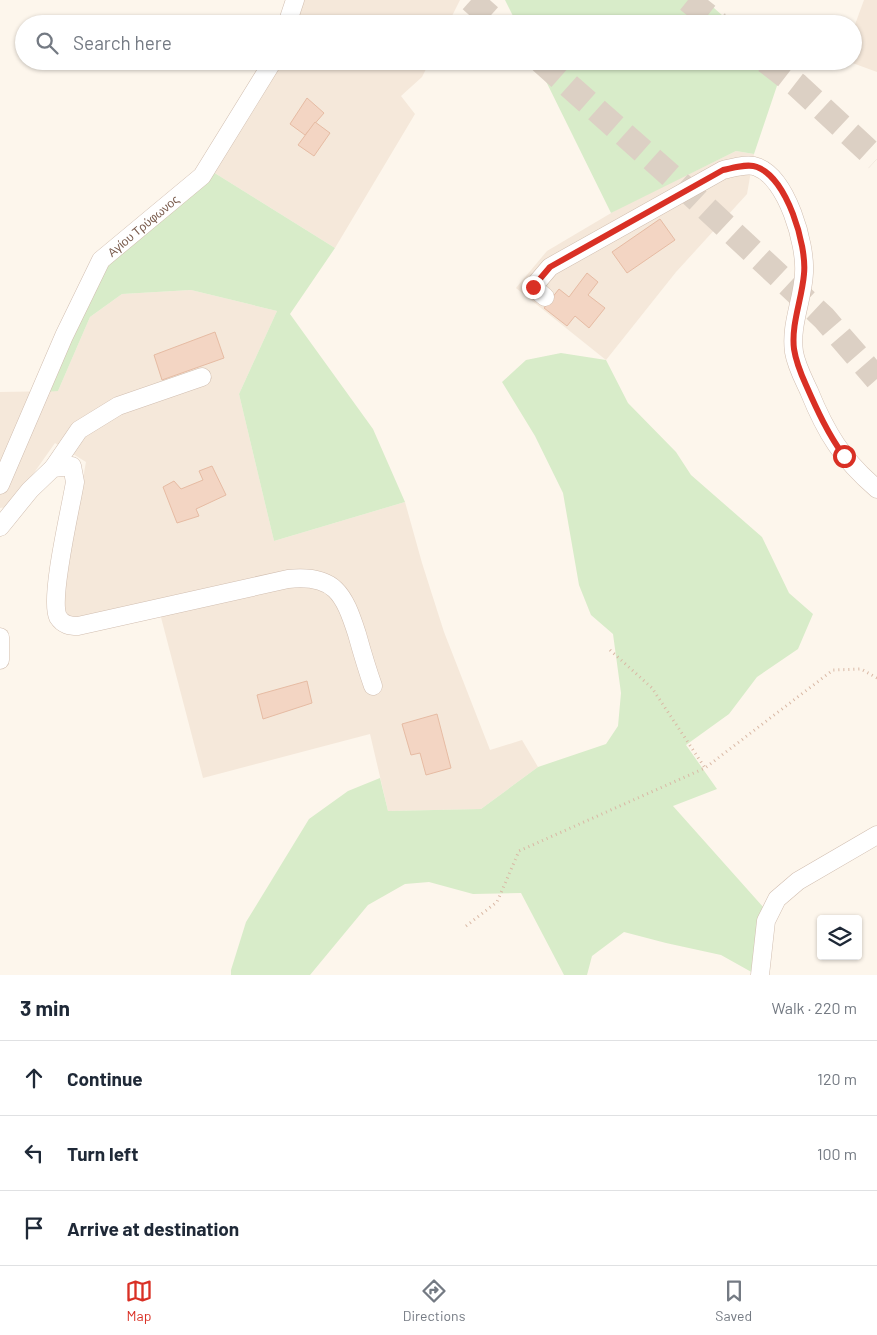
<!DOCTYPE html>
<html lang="en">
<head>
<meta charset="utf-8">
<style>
  :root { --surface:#fff; --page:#f2f2f3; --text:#1f2937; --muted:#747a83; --line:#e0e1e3; --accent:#d93025 }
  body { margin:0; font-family:Barlow,sans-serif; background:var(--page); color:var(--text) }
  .controls { position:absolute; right:15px; bottom:15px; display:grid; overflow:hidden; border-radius:5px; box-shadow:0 1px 4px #0004 }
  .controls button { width:45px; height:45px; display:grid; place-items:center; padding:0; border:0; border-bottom:1px solid var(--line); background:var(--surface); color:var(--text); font:25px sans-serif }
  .stop { position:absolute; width:15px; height:15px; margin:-11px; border:4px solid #d93025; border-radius:50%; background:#fff }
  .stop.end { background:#d93025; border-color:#fff; box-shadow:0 1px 5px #0008 }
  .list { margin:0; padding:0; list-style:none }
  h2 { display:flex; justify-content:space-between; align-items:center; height:65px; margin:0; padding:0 20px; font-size:21px }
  h2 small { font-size:16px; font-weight:400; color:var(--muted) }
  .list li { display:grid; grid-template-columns:32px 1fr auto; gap:15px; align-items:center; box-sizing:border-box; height:75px; padding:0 20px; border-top:1px solid var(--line) }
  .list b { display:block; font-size:19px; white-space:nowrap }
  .list em { font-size:16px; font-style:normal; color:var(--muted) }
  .icon { flex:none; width:28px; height:28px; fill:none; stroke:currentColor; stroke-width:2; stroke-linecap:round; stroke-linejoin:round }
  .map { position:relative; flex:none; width:877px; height:975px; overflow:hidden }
  .search { position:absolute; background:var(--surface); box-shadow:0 1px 4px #0004; left:15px; right:15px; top:15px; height:55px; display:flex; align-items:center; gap:12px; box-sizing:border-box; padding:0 18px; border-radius:28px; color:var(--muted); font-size:19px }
  .sheet { height:290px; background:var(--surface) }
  nav { display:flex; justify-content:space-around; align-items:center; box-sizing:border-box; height:70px; border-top:1px solid var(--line); background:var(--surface); font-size:14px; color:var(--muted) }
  nav a { display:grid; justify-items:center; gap:2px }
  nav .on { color:var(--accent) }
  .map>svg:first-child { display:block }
  .residential { fill:#f5e8da }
  .green { fill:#d8ecc9 }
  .building { fill:#f3d5c3; stroke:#e6bba3 }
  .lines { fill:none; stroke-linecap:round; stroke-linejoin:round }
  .highway-tunnel { stroke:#dcd0c4; stroke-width:25; stroke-dasharray:25 12; stroke-linecap:butt }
  .minor-casing { stroke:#d1beb0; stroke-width:19 }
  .path { stroke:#d9b8a5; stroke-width:3; stroke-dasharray:1 4; stroke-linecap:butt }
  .minor { stroke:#fff; stroke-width:18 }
  .route { stroke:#d93025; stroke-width:6 }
  .labels { text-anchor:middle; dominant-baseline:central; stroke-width:5; stroke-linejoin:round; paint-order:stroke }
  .street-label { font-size:12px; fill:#7a5c4d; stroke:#fffaf3 }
</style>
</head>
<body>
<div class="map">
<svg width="877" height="975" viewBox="0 0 877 975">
  <rect width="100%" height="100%" fill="#fdf6ec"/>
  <g class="residential">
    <polygon points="301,0 460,0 448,24 296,24 303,3"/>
    <polygon points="864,0 877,0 877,72 847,61 853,61 853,30"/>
    <polygon points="281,61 430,61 422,77 401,96 415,114 335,248 213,172"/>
    <polygon points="736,151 754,154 747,194 676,272 606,360 516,288 547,251 623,206"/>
    <polygon points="191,290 277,311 239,394 274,541 405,502 422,563 444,632 490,750 522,740 538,767 481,809 388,811 370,734 203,778 157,602 73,622 64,609 66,569 86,462 55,443 24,487 7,507 0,508 0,392 58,391 90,317 122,294"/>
  </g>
  <g class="green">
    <polygon points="505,0 705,0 732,24 517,24"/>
    <polygon points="536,61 775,61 783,68 754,154 736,151 611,213"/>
    <polygon points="213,172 335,248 290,314 373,429 405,502 274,541 239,394 277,311 191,290 122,294 90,317 58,391 44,392 104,263"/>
    <polygon points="561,353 606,360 628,403 676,452 691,475 762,537 789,593 813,614 798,649 757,677 729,714 686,745 717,789 673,806 765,909 755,974 721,955 666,943 624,932 592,956 587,975 564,975 521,893 473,894 429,882 405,884 368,905 310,975 231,975 231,970 246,922 309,819 348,791 380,778 388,811 481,809 538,767 606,744 618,726 621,693 613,634 591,615 579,585 563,493 535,436 502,382 526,360"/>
  </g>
  <g class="building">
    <polygon points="307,98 324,113 305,135 290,124"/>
    <polygon points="315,122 330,133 314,156 298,145"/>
    <polygon points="660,219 675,240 627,273 612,252"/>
    <polygon points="587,273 598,282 588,295 605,308 589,328 575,316 567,326 544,308 559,289 569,297"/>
    <polygon points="215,332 224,358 162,380 154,355"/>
    <polygon points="212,466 226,495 196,509 199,516 177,523 163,487 174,481 181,489 203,480 199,471"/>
    <polygon points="307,681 312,703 263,719 257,695"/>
    <polygon points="437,714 451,768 426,775 420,753 411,755 402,724"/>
  </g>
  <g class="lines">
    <g class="highway-tunnel">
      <polyline points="471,0 498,24"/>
      <polyline points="688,0 718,24"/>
      <polyline points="541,61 687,190 824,318 877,379"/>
      <polyline points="766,61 797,85 877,159"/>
    </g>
    <defs>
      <g id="minor">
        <polyline points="287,24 295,0"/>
        <path d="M 545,297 L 533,287 L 550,267 L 723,170 C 733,168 748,163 757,167 C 787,178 806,244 804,273 C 803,299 790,325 794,352 C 796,365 803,378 809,391 C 826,433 842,459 877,489"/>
        <polyline points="53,468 79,430 118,406 202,377"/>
        <path id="s1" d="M 0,485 L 64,336 L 101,260 L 202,176 L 273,61"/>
        <path d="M 0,527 L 30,490 L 53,468 L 72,466 L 75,482 C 71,507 49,598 58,617 C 63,625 70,626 78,626 L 288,579 C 335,574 344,594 357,634 C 362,652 367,669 373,686"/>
        <polyline points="0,637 0,660"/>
        <polyline points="760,975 766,921 777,899 798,881 877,835"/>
      </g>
    </defs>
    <use href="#minor" class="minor-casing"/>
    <g class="path">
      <polyline points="610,650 652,688 705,768"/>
      <polyline points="466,926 497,902 519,851 705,768 833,670 861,669 877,678"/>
    </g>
    <use href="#minor" class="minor"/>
  </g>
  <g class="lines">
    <path class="route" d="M 533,287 L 550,267 L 723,170 C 733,168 748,163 757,167 C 787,178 807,245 804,274 C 802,299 791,324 794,349 C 796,362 801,374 806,385 C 817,410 828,434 844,456"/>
  </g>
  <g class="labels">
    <g class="street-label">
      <text stroke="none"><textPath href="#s1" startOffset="301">Αγίου Τρύφωνος</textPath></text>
    </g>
  </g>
</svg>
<div class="controls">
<button><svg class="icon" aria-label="layers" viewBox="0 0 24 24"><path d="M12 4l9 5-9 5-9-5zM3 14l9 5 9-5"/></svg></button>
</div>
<div class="stop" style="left:844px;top:456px"></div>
<div class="stop end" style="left:533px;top:287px"></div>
<div class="search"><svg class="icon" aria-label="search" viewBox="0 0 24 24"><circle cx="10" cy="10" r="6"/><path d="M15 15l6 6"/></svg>Search here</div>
</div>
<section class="sheet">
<h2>3 min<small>Walk · 220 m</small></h2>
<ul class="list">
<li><svg class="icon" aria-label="ahead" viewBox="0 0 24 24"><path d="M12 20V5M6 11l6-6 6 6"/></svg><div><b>Continue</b></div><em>120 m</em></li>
<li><svg class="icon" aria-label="left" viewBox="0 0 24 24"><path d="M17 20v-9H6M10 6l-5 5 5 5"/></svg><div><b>Turn left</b></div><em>100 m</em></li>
<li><svg class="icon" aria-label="arrive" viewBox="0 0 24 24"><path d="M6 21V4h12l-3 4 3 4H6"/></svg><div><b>Arrive at destination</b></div></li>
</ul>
</section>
<nav>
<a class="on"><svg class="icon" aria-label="map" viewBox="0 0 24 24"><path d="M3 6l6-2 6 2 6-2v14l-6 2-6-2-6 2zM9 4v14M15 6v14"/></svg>Map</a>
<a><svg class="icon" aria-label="directions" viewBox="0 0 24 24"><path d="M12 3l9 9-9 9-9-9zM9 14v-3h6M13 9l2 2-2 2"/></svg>Directions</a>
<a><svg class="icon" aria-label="saved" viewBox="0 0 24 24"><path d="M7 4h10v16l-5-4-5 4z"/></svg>Saved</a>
</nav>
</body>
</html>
